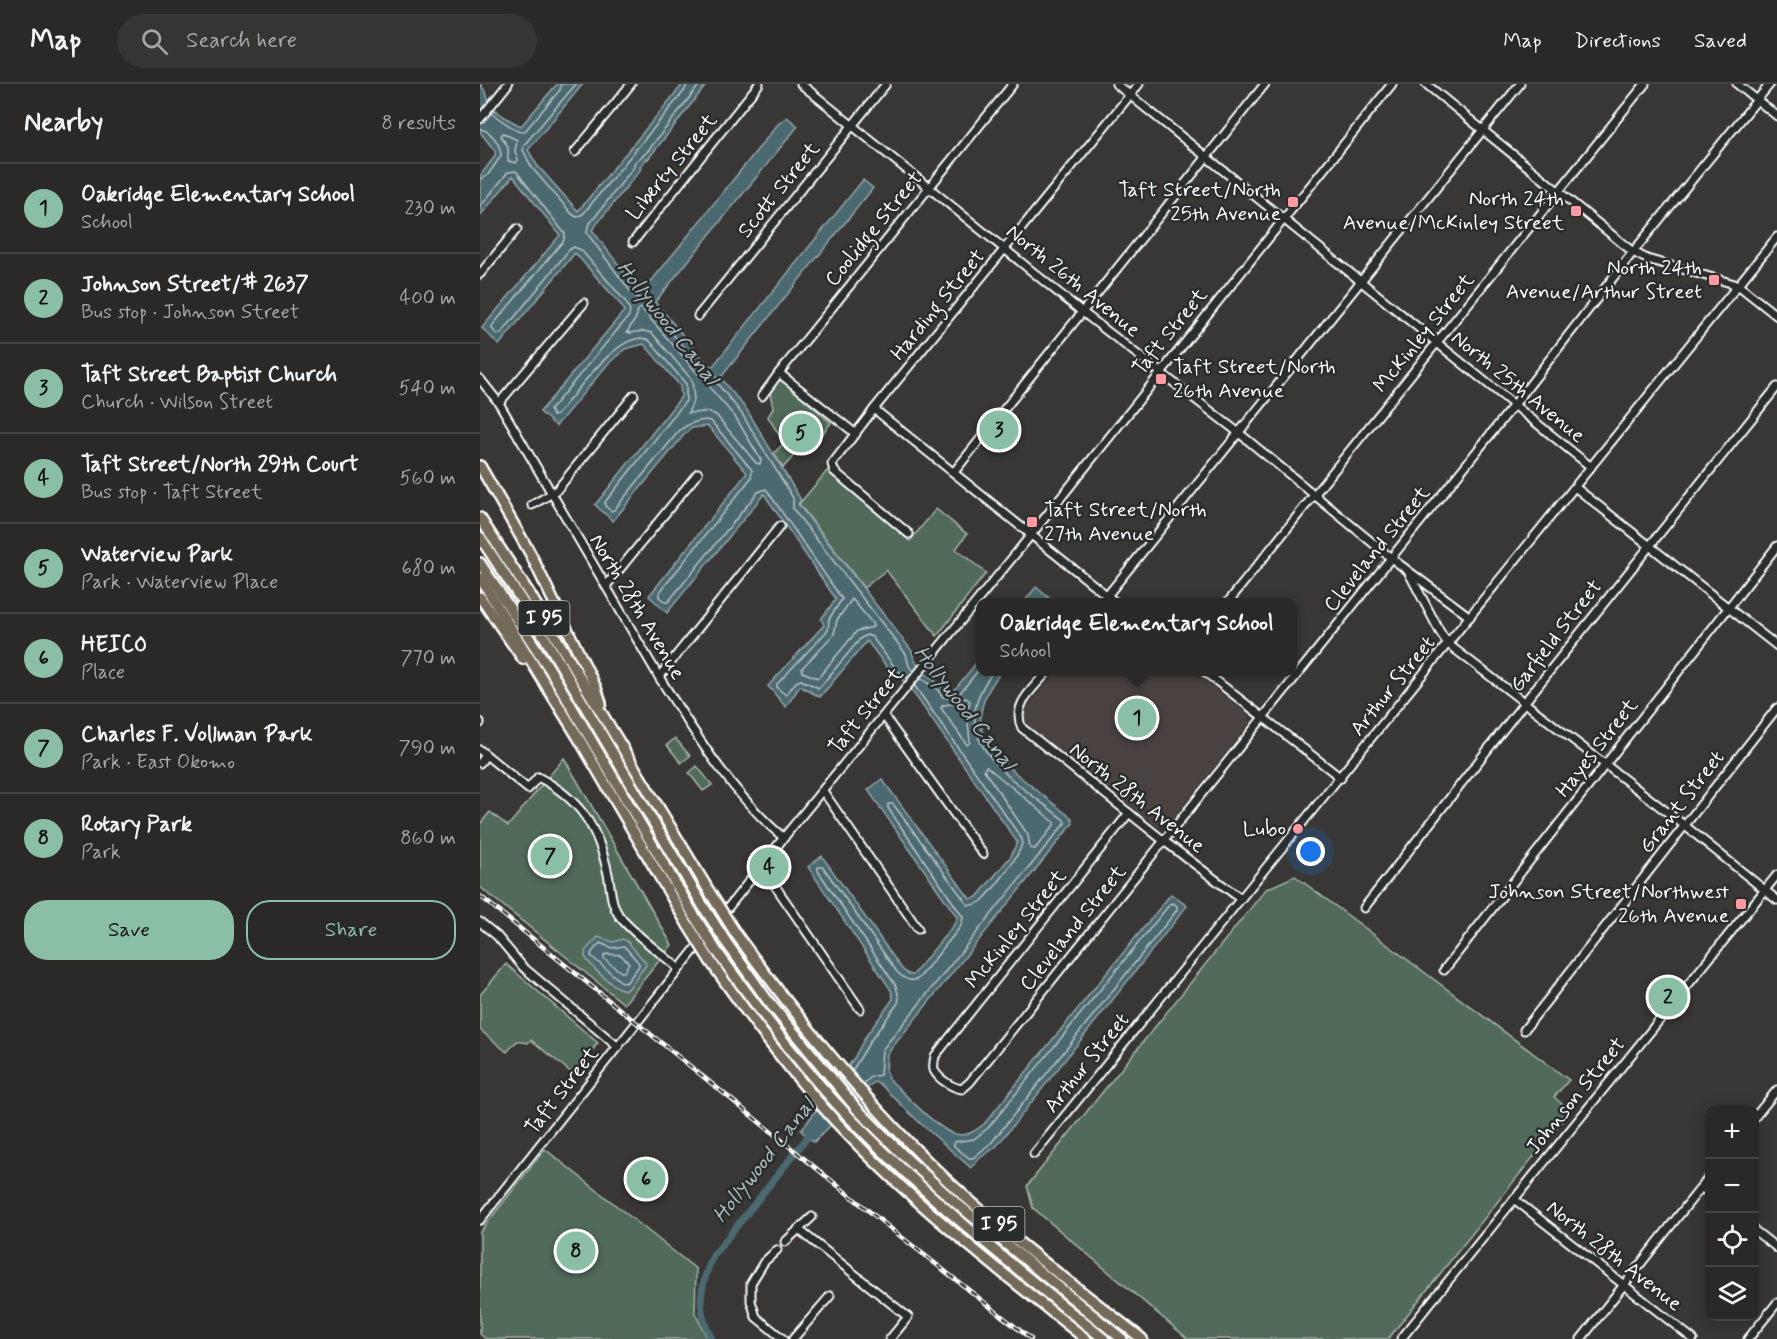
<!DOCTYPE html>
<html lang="en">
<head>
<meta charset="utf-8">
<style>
  :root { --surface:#2a2928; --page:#363534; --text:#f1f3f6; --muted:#a5a6a8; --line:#464545; --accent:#8abfa5 }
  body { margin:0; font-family:Mynerve,sans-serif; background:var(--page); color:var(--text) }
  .controls { position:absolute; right:18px; bottom:18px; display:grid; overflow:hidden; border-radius:12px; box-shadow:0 3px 15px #0003 }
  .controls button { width:54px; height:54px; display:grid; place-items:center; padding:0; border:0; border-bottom:2px solid var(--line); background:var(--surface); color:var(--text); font:30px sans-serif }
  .you { position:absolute; left:831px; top:768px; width:21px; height:21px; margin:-15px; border:4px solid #fff; border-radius:50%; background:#1a73e8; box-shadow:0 0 0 9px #1a73e833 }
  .badge { display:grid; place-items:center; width:39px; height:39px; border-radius:50%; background:var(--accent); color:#111; font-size:20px; font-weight:700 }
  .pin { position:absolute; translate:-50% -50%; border:3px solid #fff; box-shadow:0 2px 6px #0006 }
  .popup { position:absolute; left:496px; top:514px; width:321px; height:78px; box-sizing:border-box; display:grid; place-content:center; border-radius:12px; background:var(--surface); filter:drop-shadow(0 2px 4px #0005); font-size:20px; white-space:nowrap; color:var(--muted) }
  .popup b { font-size:22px; color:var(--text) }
  .popup::after { content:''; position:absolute; left:50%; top:100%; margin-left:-12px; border:12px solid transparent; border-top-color:var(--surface) }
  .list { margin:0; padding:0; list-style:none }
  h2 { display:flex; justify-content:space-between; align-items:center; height:78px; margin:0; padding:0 24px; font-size:26px }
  h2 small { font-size:20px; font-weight:400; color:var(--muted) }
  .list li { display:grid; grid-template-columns:39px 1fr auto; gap:18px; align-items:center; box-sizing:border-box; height:90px; padding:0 24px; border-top:2px solid var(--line) }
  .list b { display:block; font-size:22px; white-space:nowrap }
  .list p { margin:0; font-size:20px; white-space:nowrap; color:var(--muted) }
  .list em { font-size:20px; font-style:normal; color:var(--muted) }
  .actions { display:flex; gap:12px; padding:18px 24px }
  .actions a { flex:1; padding:14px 0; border:2px solid var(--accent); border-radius:24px; text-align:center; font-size:21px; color:var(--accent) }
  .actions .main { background:var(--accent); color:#111 }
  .icon { flex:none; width:33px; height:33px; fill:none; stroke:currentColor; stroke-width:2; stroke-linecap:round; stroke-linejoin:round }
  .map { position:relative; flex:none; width:1297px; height:1255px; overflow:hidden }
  header { display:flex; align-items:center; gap:36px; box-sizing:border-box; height:84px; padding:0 30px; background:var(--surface); border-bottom:2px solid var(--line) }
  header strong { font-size:28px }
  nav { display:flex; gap:33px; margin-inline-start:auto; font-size:21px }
  .search { width:420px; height:54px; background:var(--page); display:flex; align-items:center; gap:15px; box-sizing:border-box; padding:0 21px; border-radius:33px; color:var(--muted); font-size:22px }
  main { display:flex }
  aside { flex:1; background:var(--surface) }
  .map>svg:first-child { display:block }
  .built { fill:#484340 }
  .green { fill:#516b5a; stroke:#a8b5ac; stroke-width:1.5 }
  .water { fill:#4c696f; stroke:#94a5a9; stroke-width:1.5 }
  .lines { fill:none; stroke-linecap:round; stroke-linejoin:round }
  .shore { stroke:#b7c3c5; stroke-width:1.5 }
  .canal { stroke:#4c696f; stroke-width:7 }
  .minor-casing { stroke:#fff; stroke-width:11 }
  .highway-casing { stroke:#fff; stroke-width:14 }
  .minor { stroke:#2a2d2e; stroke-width:7 }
  .highway { stroke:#736b5a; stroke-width:9 }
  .rail-casing { stroke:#fff; stroke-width:4.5 }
  .rail { stroke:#2a2d2e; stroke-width:2; stroke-dasharray:7; stroke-linecap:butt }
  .highway-bridge-casing { stroke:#fff; stroke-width:14; stroke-linecap:butt }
  .highway-bridge { stroke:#736b5a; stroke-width:9 }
  .poi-dot { fill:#ff9aa2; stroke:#2a2d2e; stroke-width:2 }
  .labels { text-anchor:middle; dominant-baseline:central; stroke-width:5; stroke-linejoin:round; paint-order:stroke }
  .shield { fill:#2a2d2e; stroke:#bfc0c0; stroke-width:1.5 }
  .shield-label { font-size:20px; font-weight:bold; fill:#fff }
  .street-label { font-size:21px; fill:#fff; stroke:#2a2d2e }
  .poi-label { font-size:21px; fill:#fff; stroke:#2a2d2e; text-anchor:end }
  .water-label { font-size:22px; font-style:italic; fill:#aebcbe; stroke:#2a2d2e }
</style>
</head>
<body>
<header>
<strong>Map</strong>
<div class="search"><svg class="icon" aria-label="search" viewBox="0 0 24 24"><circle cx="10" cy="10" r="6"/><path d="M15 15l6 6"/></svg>Search here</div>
<nav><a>Map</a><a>Directions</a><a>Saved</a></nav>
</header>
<main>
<aside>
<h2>Nearby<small>8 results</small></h2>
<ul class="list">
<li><span class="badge">1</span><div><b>Oakridge Elementary School</b><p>School</p></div><em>230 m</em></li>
<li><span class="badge">2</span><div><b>Johnson Street/# 2637</b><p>Bus stop · Johnson Street</p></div><em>400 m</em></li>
<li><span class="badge">3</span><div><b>Taft Street Baptist Church</b><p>Church · Wilson Street</p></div><em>540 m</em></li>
<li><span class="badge">4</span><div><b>Taft Street/North 29th Court</b><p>Bus stop · Taft Street</p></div><em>560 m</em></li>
<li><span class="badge">5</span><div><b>Waterview Park</b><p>Park · Waterview Place</p></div><em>680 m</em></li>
<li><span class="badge">6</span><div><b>HEICO</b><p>Place</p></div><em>770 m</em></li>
<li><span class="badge">7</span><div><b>Charles F. Vollman Park</b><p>Park · East Okomo</p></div><em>790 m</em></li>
<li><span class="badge">8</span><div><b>Rotary Park</b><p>Park</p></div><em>860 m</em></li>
</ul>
<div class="actions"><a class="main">Save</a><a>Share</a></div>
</aside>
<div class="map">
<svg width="1297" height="1255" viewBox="0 0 1297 1255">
  <rect width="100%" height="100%" fill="#383736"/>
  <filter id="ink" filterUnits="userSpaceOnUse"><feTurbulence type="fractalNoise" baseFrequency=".0167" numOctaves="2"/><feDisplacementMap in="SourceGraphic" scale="12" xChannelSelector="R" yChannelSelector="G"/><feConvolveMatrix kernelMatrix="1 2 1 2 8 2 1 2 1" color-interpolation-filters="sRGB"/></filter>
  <g filter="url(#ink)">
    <polygon class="built" points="576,588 713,588 768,630 769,640 688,741 678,743 549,643 544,631 546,624"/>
    <g class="green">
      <path d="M 300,294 L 351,339 L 332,362 L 325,359 L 303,384 L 294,369 L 304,359 L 288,333 L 293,324 C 290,308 287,307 300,294 Z"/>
      <polygon points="347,387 430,457 456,425 487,450 476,465 506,489 457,552 406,486 384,504 319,420"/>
      <polygon points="195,654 210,672 201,679 187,661"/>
      <polygon points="84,674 192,861 144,920 0,803 0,740 10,728 28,742"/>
      <polygon points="217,682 232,701 223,707 209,689"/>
      <polygon points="815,792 1089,996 1074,1013 1090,1027 908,1255 708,1255 553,1124 547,1102 786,805"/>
      <polygon points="26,880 118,959 93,990 51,956 48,959 37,957 27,968 0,946 0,911"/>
      <polygon points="65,1065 216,1185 215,1229 228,1255 6,1255 0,1250 0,1148"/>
    </g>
    <g class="water">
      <path d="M 0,0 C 6,6 7,14 12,22 C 19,31 31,37 41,42 L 77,0 L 103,0 L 48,66 L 57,81 L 98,127 L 203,0 L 227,0 L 168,75 L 167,74 L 160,83 L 161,85 L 112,146 L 161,210 L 298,40 L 307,33 L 318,42 L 175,218 L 229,282 L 233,282 L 383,96 L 393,104 L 242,292 L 242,296 L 267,326 L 321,416 L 318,420 L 432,567 C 437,591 453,591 467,608 L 476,604 L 501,573 L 501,588 L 521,588 C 483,636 502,662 544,696 C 560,709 576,722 592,734 L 593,739 L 407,970 L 406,988 L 410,996 C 423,1008 459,1047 475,1050 C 487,1053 495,1047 504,1040 L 691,810 L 707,822 L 516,1063 L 500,1074 L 491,1084 L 440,1039 L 400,1000 L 394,998 L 334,1058 L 321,1047 L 374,974 L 386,952 L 413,915 L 411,906 L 328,783 L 342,772 L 422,885 L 428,890 L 433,891 L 476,838 L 477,833 L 388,706 L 402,695 L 490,815 L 497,813 L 531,772 L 537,758 L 437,614 L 421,594 L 413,591 L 387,557 L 340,613 L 320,602 L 306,623 L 288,602 L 344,541 L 341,535 L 356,515 L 284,410 L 187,529 L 169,512 L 267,389 L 228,342 L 212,344 L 204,351 L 133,437 L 115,421 L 201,313 L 200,302 L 164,260 L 145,265 L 127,281 L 76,342 L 60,328 L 144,227 L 141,221 L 95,169 L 19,261 L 2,244 L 80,151 L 33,92 L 0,132 L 0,92 L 15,72 L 15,67 L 0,48 Z"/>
      <polygon points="556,503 574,518 544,518"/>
      <path d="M 118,853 L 133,858 L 143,855 L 147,857 L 165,878 L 166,881 L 148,905 L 144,906 C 130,901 113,885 105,873 L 105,867 Z"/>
    </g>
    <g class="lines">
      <g class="shore">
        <polyline points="96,0 44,61 43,66 52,84 92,130 97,133 103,130 205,6 207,0"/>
        <polyline points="220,0 167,68 155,78 153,84 108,142 107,149 153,211 160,215 168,215 173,228 224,285 235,290 237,299 262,330 313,414 313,425 426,570 429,582 433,587"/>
        <polyline points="11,29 37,47 44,48 80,6 81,0"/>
        <path d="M 0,45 C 11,46 21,61 21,72 L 7,92 L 0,95"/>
        <polygon points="23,49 37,56 35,67 38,76 36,79 28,77 28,63 21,52"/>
        <path d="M 0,123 L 28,88 L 36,87 L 85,150 L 84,156 L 12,242 L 12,245 L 17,250 L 21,250 L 89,166 L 94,163 L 101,166 L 145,217 L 150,226 L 149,232 L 70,326 L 73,332 L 77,331 C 93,313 141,242 169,256 L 206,300 L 206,317 L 125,418 L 125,422 L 131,427 L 134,426 L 199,347 C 209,339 219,334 231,337 L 272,386 L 271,394 L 179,509 L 179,513 L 185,518 L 188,518 L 278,408 L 286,405 L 362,515 L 349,535 L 348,546 L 297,600 L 297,604 L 306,611 L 316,598 L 321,596 L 339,604 L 381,554 L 387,551 L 392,553 L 417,586 L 428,594"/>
        <polygon points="161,224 219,291 227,296 231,305 256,334 281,376 280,380 276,379 236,331 229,328 208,329 214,315 212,296 172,249 163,247 150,249 147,248 156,234 158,226"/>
        <polygon points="372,515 392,539 393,543 377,547 338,594 322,588 322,584 354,550 357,536"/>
        <polyline points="440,594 457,605 463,613 469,614 480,609 501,583"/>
        <polygon points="486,614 490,617 487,629 490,658 487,661 461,624 463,621 472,620"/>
        <polygon points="506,682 574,738 574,741 555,765 550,764 548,751 504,686"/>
        <polygon points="693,819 697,822 697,826 512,1058 493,1074 489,1074 474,1062 474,1058 494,1055 508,1044 690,820"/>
        <polygon points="120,859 132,864 144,862 159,879 159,882 146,899 140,897 111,872 112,868"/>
        <polygon points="128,870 141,871 149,879 144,888 141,888 124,875 124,871"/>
        <path d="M 372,987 L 391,956 L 418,919 L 419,914 L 416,902 L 338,787 L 338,783 L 343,783 L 417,888 C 423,894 431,900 439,894 L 481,842 L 483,833 L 408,724 L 408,720 L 413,720 L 488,821 C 493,821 498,820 502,817 C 512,807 545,767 542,755 L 434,601"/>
        <path d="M 383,1000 L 391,993 L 400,991 L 402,966 L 585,739 L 584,736 C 536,697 459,657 513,588"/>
      </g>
      <path class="canal" d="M 232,1255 C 215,1225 220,1202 233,1172 L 334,1045"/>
      <defs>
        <g id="minor">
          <polyline points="321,0 601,227 759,349 911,474 990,533"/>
          <polyline points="636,0 1111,383"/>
          <polyline points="946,0 1153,168 1167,175 1258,201 1297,232"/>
          <polyline points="1257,0 1297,32"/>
          <polyline points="0,35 28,0"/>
          <polyline points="95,68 151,0"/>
          <polyline points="153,158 279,0"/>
          <polyline points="0,190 37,145"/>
          <polyline points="218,232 406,0"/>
          <polyline points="299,289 376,350"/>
          <path d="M 0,295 L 19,319 L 179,593 C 214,648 253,712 304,754"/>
          <polyline points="282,312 299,289 533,0"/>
          <polyline points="19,319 104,219"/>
          <polyline points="394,325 635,518"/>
          <polyline points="474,388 785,0"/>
          <polyline points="1096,404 1297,562"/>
          <polyline points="52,421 76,407 154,311"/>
          <polyline points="429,450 354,387 352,380 394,325 659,0"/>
          <polyline points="929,489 960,548 968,560 1204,741 1297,816"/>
          <polyline points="126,502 218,389"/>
          <polyline points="622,518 1040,0"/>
          <polyline points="748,518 1165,0"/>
          <path d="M 567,588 C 553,605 531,621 542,644 L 684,757 L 761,815"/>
          <polyline points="725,588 861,694"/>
          <polyline points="179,593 300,442"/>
          <polyline points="404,632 503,770"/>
          <polyline points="0,638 0,639"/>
          <path d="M 0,666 L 48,705 L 58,693 C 100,715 118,743 128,790 C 131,803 130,818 138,830 C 148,846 184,871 199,885"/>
          <polyline points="0,679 6,671"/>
          <polyline points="343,707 438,845"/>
          <path d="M 649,729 L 455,972 C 454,977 453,981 454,986 C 458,995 473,1004 482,1005 L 490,998 L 1034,321 L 1153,168 L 1290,0"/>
          <polyline points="282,783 380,925"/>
          <polyline points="884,824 1044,619 1297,303"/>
          <polyline points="0,838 17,852 43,883 138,963"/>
          <polyline points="964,886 1297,462"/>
          <polyline points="1044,946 1297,624"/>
          <polyline points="1274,1034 1297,1006"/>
          <polyline points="554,1070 1297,153"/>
          <polyline points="1221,1103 1230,1110"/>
          <polyline points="1034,1115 1213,1255"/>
          <polyline points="0,1136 309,747 551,451 912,0"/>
          <polyline points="318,1145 428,1233 410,1255"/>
          <polyline points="1274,1146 1297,1164"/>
          <polyline points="305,1158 332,1133"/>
          <polyline points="297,1166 284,1178 271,1199 271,1217 276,1233 303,1255"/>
          <polyline points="313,1255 350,1212"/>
          <polyline points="921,1255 1297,791"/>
          <polyline points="1101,1255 1230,1092"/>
          <polyline points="1268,1255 1297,1219"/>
        </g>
        <g id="highway">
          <polyline points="0,382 50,469 116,604 121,619"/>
          <polyline points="0,434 49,509 232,812"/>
          <polyline points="0,453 53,534 223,822"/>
          <polyline points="0,479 69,584 215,833"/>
          <polyline points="0,494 98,653 208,841"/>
          <polyline points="0,513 43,575"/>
          <path d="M 256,850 C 315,931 377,1008 449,1079 C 514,1143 590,1198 662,1255"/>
          <polyline points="246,858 288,917 376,1024 425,1073 476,1119 642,1255"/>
          <path d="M 237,868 C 279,925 321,984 371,1035 C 449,1116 537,1185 624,1255"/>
          <path d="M 231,878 C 270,934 311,989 358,1040 C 433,1120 520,1187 606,1255"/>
        </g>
      </defs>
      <use href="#minor" class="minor-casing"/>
      <use href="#highway" class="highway-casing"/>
      <use href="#minor" class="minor"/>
      <use href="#highway" class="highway"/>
      <defs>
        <polyline id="rail" points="0,812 405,1140 551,1255"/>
      </defs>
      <use href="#rail" class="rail-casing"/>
      <use href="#rail" class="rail"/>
      <defs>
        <g id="highway-bridge">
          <polyline points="232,812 256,850"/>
          <polyline points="223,822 246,858"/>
          <polyline points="215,833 237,868"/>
          <polyline points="208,841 231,878"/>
        </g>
      </defs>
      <use href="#highway-bridge" class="highway-bridge-casing"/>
      <use href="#highway-bridge" class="highway-bridge"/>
    </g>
  </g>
  <g class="poi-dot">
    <rect x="807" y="112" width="12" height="12" rx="3"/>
    <rect x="1090" y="121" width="12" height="12" rx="3"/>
    <rect x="1228" y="190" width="12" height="12" rx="3"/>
    <rect x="675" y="289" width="12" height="12" rx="3"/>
    <rect x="546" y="432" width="12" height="12" rx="3"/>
    <circle cx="818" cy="745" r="6"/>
    <rect x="1255" y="814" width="12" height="12" rx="3"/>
  </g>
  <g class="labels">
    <g class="shield">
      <rect x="38.5" y="517" width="51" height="34" rx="4.5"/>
      <rect x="493.5" y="1123" width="51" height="34" rx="4.5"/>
    </g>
    <g class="shield-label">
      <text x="64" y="534">I 95</text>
      <text x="519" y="1140">I 95</text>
    </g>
    <g class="street-label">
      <text transform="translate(192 83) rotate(-51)">Liberty Street</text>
      <text transform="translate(299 106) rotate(-51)">Scott Street</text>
      <text transform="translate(394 145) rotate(-51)">Coolidge Street</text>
      <text transform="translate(593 197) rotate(39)">North 26th Avenue</text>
      <text transform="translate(458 221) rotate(-51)">Harding Street</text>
      <text transform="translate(690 248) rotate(-51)">Taft Street</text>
      <text transform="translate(944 249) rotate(-51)">McKinley Street</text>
      <text transform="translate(1038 303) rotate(39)">North 25th Avenue</text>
      <text transform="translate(897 465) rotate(-51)">Cleveland Street</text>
      <text transform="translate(157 523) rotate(59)">North 28th Avenue</text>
      <text transform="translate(1076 552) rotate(-52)">Garfield Street</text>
      <text transform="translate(913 602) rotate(-51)">Arthur Street</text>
      <text transform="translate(386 627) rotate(-51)">Taft Street</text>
      <text transform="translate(1117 664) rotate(-52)">Hayes Street</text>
      <text transform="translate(657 714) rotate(38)">North 28th Avenue</text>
      <text transform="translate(1202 718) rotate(-52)">Grant Street</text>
      <text transform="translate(593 844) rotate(-51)">Cleveland Street</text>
      <text transform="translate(536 845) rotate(-51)">McKinley Street</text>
      <text transform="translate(607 979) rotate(-51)">Arthur Street</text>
      <text transform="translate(82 1007) rotate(-52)">Taft Street</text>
      <text transform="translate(1096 1012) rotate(-51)">Johnson Street</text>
      <text transform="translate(1134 1172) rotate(38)">North 28th Avenue</text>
    </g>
    <g class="poi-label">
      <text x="801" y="106">Taft Street/North<tspan x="801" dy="24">25th Avenue</tspan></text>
      <text x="1084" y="115">North 24th<tspan x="1084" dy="24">Avenue/McKinley Street</tspan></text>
      <text x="1222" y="184">North 24th<tspan x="1222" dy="24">Avenue/Arthur Street</tspan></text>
      <text x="693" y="283" text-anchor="start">Taft Street/North<tspan x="693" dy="24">26th Avenue</tspan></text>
      <text x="564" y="426" text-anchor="start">Taft Street/North<tspan x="564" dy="24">27th Avenue</tspan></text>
      <text x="806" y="745">Lubo</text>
      <text x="1249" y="808">Johnson Street/Northwest<tspan x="1249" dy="24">26th Avenue</tspan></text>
    </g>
    <g class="water-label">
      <text transform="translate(187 239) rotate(52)">Hollywood Canal</text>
      <text transform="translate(484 624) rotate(52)">Hollywood Canal</text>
      <text transform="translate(284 1077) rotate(-52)">Hollywood Canal</text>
    </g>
  </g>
</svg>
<div class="controls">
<button>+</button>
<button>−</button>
<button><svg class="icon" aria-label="locate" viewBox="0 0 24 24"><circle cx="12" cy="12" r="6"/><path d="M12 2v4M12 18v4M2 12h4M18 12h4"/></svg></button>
<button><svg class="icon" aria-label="layers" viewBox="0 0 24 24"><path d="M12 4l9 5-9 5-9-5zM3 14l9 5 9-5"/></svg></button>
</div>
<div class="you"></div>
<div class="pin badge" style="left:657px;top:634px">1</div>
<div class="popup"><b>Oakridge Elementary School</b>School</div>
<div class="pin badge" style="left:1188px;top:913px">2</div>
<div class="pin badge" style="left:519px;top:346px">3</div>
<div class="pin badge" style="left:289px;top:783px">4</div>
<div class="pin badge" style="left:321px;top:349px">5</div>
<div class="pin badge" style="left:166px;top:1095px">6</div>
<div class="pin badge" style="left:70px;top:772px">7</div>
<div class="pin badge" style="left:96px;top:1167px">8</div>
</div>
</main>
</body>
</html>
